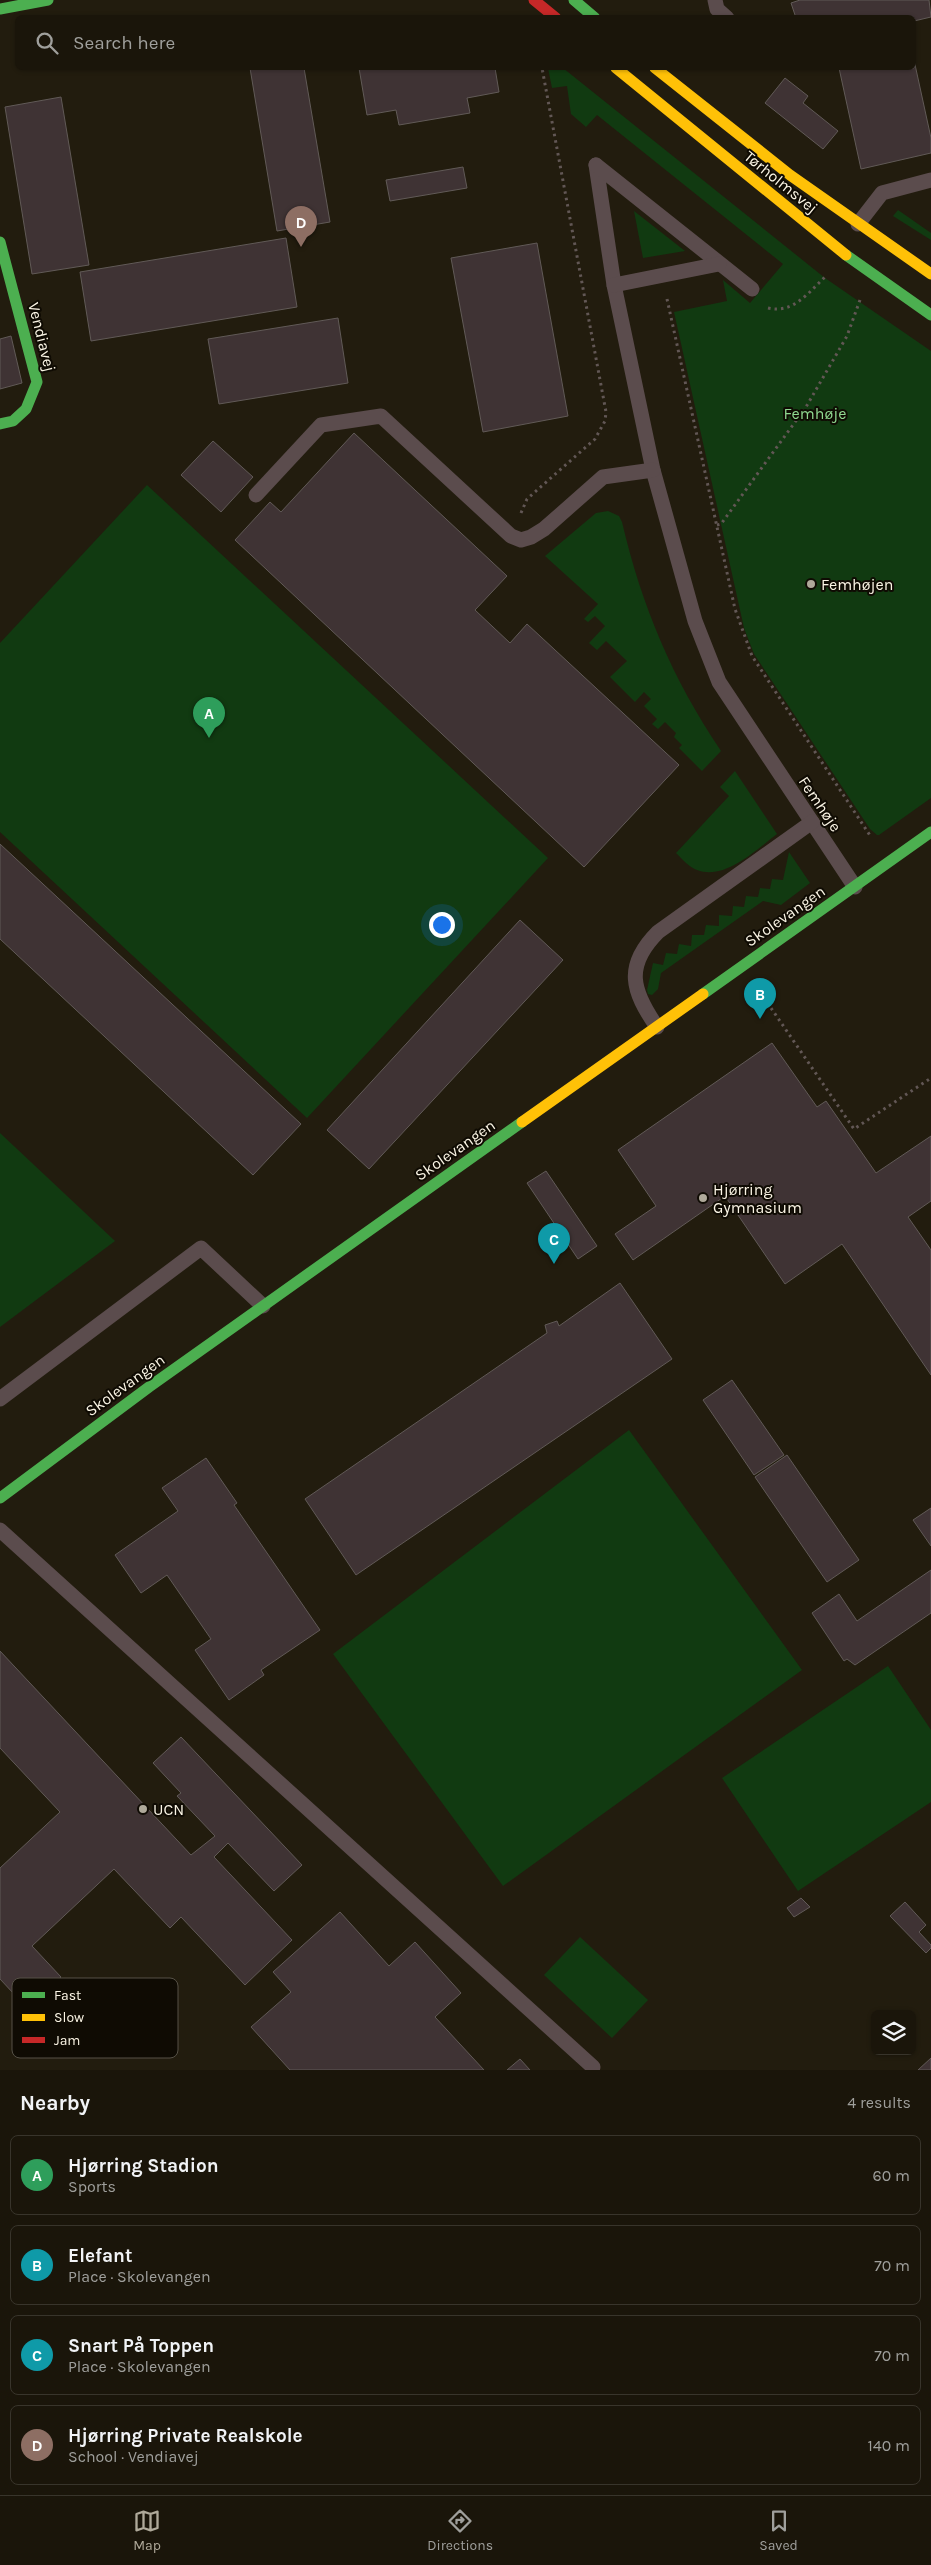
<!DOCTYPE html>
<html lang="en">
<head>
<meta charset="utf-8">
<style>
  :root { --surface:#1a150a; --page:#272218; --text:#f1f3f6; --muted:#9f9f9c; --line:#38342b; --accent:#afa99a }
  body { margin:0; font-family:Karla,sans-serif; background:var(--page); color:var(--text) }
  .controls { position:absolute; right:15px; bottom:15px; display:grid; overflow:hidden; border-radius:8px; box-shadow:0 1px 4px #0004 }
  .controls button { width:45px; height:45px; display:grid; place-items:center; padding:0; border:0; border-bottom:1px solid var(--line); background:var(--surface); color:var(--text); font:25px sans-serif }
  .you { position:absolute; left:441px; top:924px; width:18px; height:18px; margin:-12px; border:4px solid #fff; border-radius:50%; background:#1a73e8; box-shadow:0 0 0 8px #1a73e833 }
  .badge { display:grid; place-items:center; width:32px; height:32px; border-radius:50%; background:var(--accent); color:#fff; font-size:16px; font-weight:700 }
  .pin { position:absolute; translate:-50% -41px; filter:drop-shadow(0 1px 2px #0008) }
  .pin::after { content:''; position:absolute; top:26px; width:18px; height:15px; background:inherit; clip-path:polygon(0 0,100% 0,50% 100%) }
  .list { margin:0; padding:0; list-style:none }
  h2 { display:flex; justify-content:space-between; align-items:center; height:65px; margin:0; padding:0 20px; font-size:21px }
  h2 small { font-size:16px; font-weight:400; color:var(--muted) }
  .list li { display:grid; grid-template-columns:32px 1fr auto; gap:15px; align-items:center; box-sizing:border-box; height:80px; margin:0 10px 10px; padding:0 10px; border:1px solid var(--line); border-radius:8px }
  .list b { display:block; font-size:19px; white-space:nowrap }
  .list p { margin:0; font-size:16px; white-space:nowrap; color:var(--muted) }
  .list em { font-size:16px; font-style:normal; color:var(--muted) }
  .icon { flex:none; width:28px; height:28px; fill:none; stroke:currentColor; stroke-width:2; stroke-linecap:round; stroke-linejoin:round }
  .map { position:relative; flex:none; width:931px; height:2070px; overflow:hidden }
  .search { position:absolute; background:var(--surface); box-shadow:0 1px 4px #0004; left:15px; right:15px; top:15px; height:55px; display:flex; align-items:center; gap:12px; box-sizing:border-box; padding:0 18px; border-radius:8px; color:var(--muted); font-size:19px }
  .sheet { height:425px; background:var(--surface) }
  nav { display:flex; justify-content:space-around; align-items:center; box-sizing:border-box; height:70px; border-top:1px solid var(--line); background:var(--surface); font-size:14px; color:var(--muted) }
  nav a { display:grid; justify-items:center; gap:2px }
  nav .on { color:var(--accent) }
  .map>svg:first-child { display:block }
  .green { fill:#113a11 }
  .building { fill:#3f3334; stroke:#615a57 }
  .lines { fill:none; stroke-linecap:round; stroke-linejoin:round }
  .path { stroke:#625755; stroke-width:3; stroke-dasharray:2.5 4; stroke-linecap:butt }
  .lane { stroke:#5b4c4d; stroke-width:15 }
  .fast { stroke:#4caf50; stroke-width:11 }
  .slow { stroke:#ffc107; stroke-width:11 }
  .jam { stroke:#c62828; stroke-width:11 }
  .poi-dot { fill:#afa99a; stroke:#0f0b03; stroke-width:2 }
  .labels { text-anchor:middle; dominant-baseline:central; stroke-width:4; stroke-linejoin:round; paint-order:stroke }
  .street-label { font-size:16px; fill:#fbf5e5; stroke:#0f0b03 }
  .park-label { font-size:16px; fill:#90d890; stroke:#0f0b03 }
  .poi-label { font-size:16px; fill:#fbf5e5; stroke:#0f0b03; text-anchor:start }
  .key { fill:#0f0b03; stroke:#565147; stroke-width:1 }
  .key-label { font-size:14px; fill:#fbf5e5 }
</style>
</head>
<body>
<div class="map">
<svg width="931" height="2070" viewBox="0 0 931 2070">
  <rect width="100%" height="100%" fill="#221c0e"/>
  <g class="green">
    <polygon points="548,68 563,68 825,278 931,351 931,798 879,835 877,835 870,829 754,654 744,628 674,312 727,301 723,280 750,303 783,264 597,115 586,127 571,114 567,86 552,88"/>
    <polygon points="898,210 931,233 931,240 893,216"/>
    <polygon points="634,211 685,251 643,258"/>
    <polygon points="147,485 548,858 307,1118 0,832 0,643"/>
    <path d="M 608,511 L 619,516 L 622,522 C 642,607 672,678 721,751 L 702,771 L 679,748 L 682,745 L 674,737 L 676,733 L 665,722 L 658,729 L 652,724 L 657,719 L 644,706 L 651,699 L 644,692 L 635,702 L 610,677 L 627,661 L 606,641 L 597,650 L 589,643 L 605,626 L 595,616 L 588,622 L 584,619 L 598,604 L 545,556 L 596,513 Z"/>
    <path d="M 735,771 L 777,834 C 757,849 725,881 697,870 C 689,867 682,859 676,853 L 729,796 L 720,787 Z"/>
    <polygon points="789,852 810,883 781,905 763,901 661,973 658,989 652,995 648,994 647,990 653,963 663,965 666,953 677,954 679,944 691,946 692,935 704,935 706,925 719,926 719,915 732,916 733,906 744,907 746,896 758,897 760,888 770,889 772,879 783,880"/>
    <polygon points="0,1133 115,1241 0,1327"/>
    <polygon points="629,1430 802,1670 503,1886 333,1654"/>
    <polygon points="888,1666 931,1730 931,1802 798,1891 722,1778"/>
    <polygon points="580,1937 648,2000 612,2038 544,1975"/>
  </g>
  <g class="building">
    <polygon points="800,0 929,0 931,17 914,21 914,18 796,18 791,3"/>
    <polygon points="914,60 931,138 931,153 861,169 839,68 914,68"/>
    <polygon points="250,68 304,68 330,222 277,231"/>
    <polygon points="359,68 495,68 499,92 467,98 470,113 399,125 396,110 367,115"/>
    <polygon points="785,78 808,96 803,103 838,131 823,149 765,103"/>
    <polygon points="61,97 89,265 32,274 5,107"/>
    <polygon points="463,167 467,188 390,201 386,180"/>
    <polygon points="286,238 297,307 91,341 80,272"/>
    <polygon points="537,243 568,416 483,432 451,258"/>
    <polygon points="338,318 348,383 219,404 208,339"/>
    <polygon points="11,336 22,383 0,389 0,339"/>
    <polygon points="354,433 507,576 475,610 510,643 527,624 679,765 584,867 235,540 270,502 281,512"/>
    <polygon points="213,441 253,477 221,512 181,475"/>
    <polygon points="0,844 301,1124 253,1175 0,939"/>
    <polygon points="520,920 563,960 369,1169 327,1130"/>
    <polygon points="772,1043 817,1107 826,1101 876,1173 931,1136 931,1201 908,1217 931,1250 931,1375 842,1244 785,1284 725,1196 633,1260 615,1234 656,1206 618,1150"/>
    <polygon points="546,1171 597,1246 578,1259 527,1183"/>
    <polygon points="620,1283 672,1359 356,1575 305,1499 547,1333 545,1325 557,1321 559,1326"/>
    <polygon points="732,1380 784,1455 754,1475 703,1400"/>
    <polygon points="787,1455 859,1560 827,1582 755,1477"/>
    <polygon points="206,1458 237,1503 234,1505 320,1630 261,1670 264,1675 229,1700 195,1650 211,1639 167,1575 141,1593 115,1555 178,1511 162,1488"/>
    <polygon points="931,1508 931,1546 913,1520"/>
    <polygon points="931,1570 931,1613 855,1665 847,1659 844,1661 812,1613 839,1594 857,1621"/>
    <polygon points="0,1651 191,1855 215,1836 177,1796 181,1793 153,1763 181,1737 302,1865 274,1891 228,1843 214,1857 292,1940 245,1985 181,1917 170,1928 114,1869 32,1946 61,1977 28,2009 0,1979 0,1868 60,1812 0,1748"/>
    <polygon points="801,1898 810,1907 794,1917 787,1908"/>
    <polygon points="905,1902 926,1925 919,1932 931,1945 931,1948 926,1953 890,1916"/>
    <polygon points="340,1912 389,1966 415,1942 461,1993 435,2017 484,2070 290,2070 251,2027 291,1992 273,1972"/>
    <polygon points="931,2058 931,2070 918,2070"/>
    <polygon points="520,2059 530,2070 507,2070"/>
  </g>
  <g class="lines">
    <g class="path">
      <polyline points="667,299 735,609 752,656 871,837"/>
      <path d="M 768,308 C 793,314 808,293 825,277"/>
      <polyline points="521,513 527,499 595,439 605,421 606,412 542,68"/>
      <polyline points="717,525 721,524 806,407 847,336 860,300"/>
      <polyline points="760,992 854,1129 931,1078"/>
    </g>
    <g class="lane">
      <polyline points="715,0 717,9 727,18"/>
      <polyline points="596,165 614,285 653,470 695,621 719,682 855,887"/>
      <polyline points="596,165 752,289"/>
      <polyline points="858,224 882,193 931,180"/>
      <polyline points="614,285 719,264"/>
      <polyline points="256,495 321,425 381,416 511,536 521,540 531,537 544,529 603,477 653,470"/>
      <path d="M 657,1027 C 632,991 624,966 658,932 L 812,822"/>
      <polyline points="0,1399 201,1248 263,1306"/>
      <polyline points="0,1530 593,2067"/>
    </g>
    <g class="fast">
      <polyline points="574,0 595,18"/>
      <polyline points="0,9 48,0"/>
      <polyline points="0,242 37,382 26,409 13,421 0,424"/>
      <polyline points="846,255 931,315"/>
      <polyline points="703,994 931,832"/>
      <polyline points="0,1498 149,1387 522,1122"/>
    </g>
    <g class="slow">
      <polyline points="616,68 846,255"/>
      <polyline points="655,68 790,175 931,274"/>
      <polyline points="522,1122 703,994"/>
    </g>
    <polyline class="jam" points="534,0 556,18"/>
  </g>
  <g class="poi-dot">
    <circle cx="811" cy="584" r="5"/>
    <circle cx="703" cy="1198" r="5"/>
    <circle cx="143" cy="1809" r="5"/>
  </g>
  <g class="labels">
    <g class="street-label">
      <text transform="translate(781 182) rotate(39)">Tørholmsvej</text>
      <text transform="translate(42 337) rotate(76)">Vendiavej</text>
      <text transform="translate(820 804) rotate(56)">Femhøje</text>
      <text transform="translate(785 916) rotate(-35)">Skolevangen</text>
      <text transform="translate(455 1150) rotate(-35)">Skolevangen</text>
      <text transform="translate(125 1385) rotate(-36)">Skolevangen</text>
    </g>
    <g class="park-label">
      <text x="815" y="413">Femhøje</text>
    </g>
    <g class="poi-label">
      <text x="821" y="584">Femhøjen</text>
      <text x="713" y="1189">Hjørring<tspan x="713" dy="18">Gymnasium</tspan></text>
      <text x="153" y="1809">UCN</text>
    </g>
  </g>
  <rect x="12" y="1978" width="166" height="80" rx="8" class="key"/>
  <rect x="22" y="1992" width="23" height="6" fill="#4caf50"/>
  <rect x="22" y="2014" width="23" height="7" fill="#ffc107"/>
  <rect x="22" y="2037" width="23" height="6" fill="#c62828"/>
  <g class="key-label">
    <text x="54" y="2000">Fast</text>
    <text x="54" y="2022">Slow</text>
    <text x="54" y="2045">Jam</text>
  </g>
</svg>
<div class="controls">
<button><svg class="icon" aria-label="layers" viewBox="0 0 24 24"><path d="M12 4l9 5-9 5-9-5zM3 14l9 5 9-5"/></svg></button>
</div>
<div class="you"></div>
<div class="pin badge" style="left:209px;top:738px;background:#2e9e5b">A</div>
<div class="pin badge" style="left:760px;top:1019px;background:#0f9aa8">B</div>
<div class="pin badge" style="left:554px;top:1264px;background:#0f9aa8">C</div>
<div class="pin badge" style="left:301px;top:247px;background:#8d6e63">D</div>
<div class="search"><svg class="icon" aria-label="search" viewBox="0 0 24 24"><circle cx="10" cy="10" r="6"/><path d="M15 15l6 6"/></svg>Search here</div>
</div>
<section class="sheet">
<h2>Nearby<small>4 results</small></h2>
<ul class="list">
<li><span class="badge" style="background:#2e9e5b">A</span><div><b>Hjørring Stadion</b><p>Sports</p></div><em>60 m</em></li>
<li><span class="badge" style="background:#0f9aa8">B</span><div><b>Elefant</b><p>Place · Skolevangen</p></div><em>70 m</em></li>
<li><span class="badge" style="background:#0f9aa8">C</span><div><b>Snart På Toppen</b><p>Place · Skolevangen</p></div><em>70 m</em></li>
<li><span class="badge" style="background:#8d6e63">D</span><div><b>Hjørring Private Realskole</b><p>School · Vendiavej</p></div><em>140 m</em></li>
</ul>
</section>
<nav>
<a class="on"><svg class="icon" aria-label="map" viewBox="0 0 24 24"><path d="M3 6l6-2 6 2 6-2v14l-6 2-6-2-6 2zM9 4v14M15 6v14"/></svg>Map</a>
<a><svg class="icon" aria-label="directions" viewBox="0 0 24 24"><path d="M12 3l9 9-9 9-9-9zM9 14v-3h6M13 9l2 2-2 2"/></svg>Directions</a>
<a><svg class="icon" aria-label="saved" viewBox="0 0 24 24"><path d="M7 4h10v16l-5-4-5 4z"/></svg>Saved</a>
</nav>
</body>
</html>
